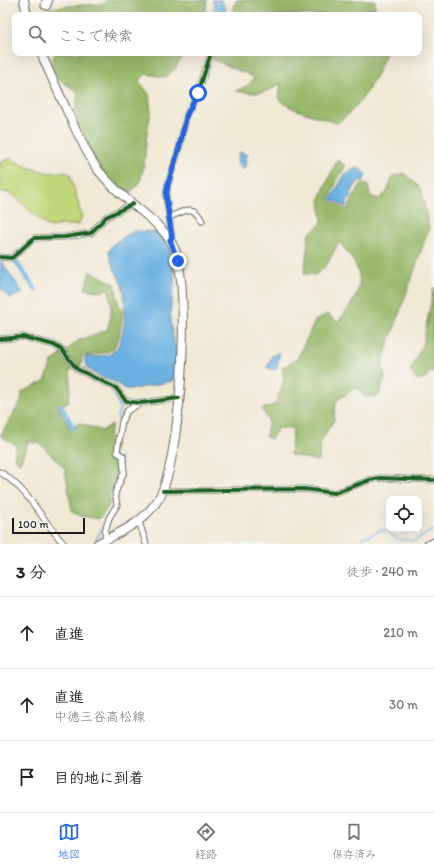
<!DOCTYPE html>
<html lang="ja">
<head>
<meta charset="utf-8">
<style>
  :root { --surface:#fff; --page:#f6f6f6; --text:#222; --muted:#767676; --line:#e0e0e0; --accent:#2563eb }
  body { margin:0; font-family:Itim,"Klee One",sans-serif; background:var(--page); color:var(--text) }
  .controls { position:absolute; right:12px; bottom:12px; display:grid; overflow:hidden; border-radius:8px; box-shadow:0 4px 16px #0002 }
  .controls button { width:36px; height:36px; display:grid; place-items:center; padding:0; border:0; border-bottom:1px solid var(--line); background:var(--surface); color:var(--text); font:20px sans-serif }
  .scale { position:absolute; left:12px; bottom:10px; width:73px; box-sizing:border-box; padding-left:4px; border:2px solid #1c1c1c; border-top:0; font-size:11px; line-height:14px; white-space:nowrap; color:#1c1c1c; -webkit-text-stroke:3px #f6f6f2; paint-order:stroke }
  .stop { position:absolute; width:12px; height:12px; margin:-9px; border:3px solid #2563eb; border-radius:50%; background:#fff }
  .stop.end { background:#2563eb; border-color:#fff; box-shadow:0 1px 4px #0008 }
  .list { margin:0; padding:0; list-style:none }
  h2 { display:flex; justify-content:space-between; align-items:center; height:52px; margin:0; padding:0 16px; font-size:17px }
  h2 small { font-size:13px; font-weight:400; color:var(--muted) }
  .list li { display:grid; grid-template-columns:26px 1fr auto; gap:12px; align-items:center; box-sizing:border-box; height:72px; padding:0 16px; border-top:1px solid var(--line) }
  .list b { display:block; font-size:15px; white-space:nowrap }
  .list p { margin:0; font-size:13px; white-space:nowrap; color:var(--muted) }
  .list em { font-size:13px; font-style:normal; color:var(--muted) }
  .icon { flex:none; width:22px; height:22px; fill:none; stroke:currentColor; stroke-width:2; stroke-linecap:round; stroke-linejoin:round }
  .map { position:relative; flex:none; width:434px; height:544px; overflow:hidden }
  .search { position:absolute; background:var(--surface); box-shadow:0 4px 16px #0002; left:12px; right:12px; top:12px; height:44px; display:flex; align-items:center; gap:10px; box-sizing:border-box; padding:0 14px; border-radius:8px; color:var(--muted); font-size:15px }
  .sheet { height:268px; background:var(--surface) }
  nav { display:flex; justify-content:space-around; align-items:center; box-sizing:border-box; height:56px; border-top:1px solid var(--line); background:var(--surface); font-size:11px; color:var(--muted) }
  nav a { display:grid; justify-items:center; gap:2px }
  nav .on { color:var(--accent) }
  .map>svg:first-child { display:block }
  .green { fill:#c1d679; stroke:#6e794a }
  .forest { fill:#98b769; stroke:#5a6a42 }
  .water { fill:#6ab1e1; stroke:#43667e }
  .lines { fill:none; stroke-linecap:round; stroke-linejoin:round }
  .stream { stroke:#6ab1e1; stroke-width:1.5 }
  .canal { stroke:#6ab1e1; stroke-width:5 }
  .street-casing { stroke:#66635c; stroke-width:7 }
  .primary-casing { stroke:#66635c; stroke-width:10 }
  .street { stroke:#fff; stroke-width:5 }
  .primary { stroke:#fff; stroke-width:8 }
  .cycleway-casing { stroke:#f6f6f2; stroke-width:6 }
  .cycleway { stroke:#1b5e20; stroke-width:4 }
  .route { stroke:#2563eb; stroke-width:5 }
</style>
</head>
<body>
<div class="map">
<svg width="434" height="544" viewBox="0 0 434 544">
  <rect width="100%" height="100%" fill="#f6f6f2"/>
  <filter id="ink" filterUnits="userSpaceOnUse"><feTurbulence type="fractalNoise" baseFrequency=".025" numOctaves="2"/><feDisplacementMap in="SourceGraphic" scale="8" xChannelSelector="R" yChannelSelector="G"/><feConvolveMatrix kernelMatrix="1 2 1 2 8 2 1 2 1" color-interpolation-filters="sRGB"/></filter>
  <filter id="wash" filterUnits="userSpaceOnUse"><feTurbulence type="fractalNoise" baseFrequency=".012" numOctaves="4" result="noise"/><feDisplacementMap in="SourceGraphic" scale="16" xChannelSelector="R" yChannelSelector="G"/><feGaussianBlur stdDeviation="0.9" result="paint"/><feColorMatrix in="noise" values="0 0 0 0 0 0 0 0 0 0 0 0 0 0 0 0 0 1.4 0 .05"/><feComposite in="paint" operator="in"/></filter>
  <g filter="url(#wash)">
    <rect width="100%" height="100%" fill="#efe8d3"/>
    <path class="green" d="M 11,158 C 20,166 38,171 51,173 C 58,173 62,170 70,174 L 82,217 L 78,225 L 60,225 L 52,227 L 47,226 L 12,194 L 0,191 L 0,163 Z"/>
    <g class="forest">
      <path d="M 106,0 L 207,0 L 205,15 L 35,15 C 57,3 81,6 105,4 Z"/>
      <polygon points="237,0 375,0 375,15 233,15 233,7"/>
      <path d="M 55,53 L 185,53 L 174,70 L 165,77 L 146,74 L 139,81 L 149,94 L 151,112 L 147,131 L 144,165 L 140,183 L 130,193 L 107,177 L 97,164 L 75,115 L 78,92 C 62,82 46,73 55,53 Z"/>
      <path d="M 214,53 L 386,53 C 374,81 363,105 337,123 L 294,109 L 279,100 L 281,83 C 264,95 256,94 236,91 L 249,85 L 254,77 L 212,59 Z"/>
      <path d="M 337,160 L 346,166 L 339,176 L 329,200 L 347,210 L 361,184 L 368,185 L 370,196 L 379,199 L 387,192 L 393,176 L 405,173 L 421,189 L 429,228 L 382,363 L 385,377 L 379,396 L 364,397 L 357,387 L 336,401 L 334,420 L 321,441 L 319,461 L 290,455 L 293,428 L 278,428 L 271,439 L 265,437 L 269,422 L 262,409 L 275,405 L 284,380 L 282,368 L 297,359 L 315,321 L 327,314 L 338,322 C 364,289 369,276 339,242 L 326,266 L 315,275 L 304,274 L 309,234 L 322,223 L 320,198 Z"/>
      <path d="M 90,271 L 115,284 L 119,305 L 123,312 L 119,337 L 113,349 L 104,353 L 82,356 L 81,365 L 70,370 L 70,392 L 68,402 L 58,407 L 70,429 L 79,423 L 102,431 L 112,424 L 109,436 L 116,443 L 113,454 L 116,472 L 109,495 L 109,506 L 99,519 L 81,516 L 72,511 L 65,469 L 39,443 L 28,442 L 20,463 L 14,459 L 16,445 L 0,436 L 21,401 L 22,392 L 45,381 L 52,362 L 79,340 L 107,330 C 112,315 113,303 108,288 L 102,292 L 85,289 Z"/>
      <polygon points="434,287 434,372 429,372 425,379 417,380 410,371 423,343"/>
    </g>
    <g class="water">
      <polygon points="212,0 221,0 225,7 225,15 210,15 215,7"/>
      <polygon points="239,152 248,155 245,157 247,161 243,170 237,163"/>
      <path d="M 356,168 L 362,170 L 366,175 L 363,182 L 360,180 C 356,184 350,193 350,199 L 347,201 L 346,207 L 331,199 L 345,174 Z"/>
      <path d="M 134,231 L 157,232 C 165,242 171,251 173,264 C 177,282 171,298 170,316 C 170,334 185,366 172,381 C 160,383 138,390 126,389 C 121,388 118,383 113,381 C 103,377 82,372 85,357 C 94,356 107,358 114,351 C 126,340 127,300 122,285 C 118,273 110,265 109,251 L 113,244 Z"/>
      <polygon points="1,261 23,293 10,298 0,288"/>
      <polygon points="280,352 276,370 267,368 272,356"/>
    </g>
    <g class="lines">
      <g class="stream">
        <polyline points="115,389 114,392 120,410 117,416 120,423"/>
        <polyline points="113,507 112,491 119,474 120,456"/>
        <polyline points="96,540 107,517"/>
        <polyline points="360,544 363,538 381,530 387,531 398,539 413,541 434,530"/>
      </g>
      <g class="canal">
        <polyline points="16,262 35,289"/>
        <polyline points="61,406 73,428"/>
      </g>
    </g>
  </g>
  <g filter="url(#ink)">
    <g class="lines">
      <defs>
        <g id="street">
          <polyline points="45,0 44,6 47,7 50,0"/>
          <path d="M 170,217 C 184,211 194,203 202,221"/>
          <polyline points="170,240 172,238 166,196 168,184 179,149 187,114 198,93 211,53"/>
          <polyline points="0,257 12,258 34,238 65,237 91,233 106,217 133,204"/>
          <polyline points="0,339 23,337 54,345 62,350 77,369 116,388 125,400 130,402 141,403 179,398"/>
          <path d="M 0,472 C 28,489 42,520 64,544"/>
          <polyline points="163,491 304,489 334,493 370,480 380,478 434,480"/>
          <polyline points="139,521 146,544"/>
          <polyline points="106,540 105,531 109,518 117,505 115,493 124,472 123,456 117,452 122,421 127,411 140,403"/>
          <polyline points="427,544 434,541"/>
        </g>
        <g id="primary">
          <polyline points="24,0 27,15"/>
          <path d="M 41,53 C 52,79 64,104 76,130 C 83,143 89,158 98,170 C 107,181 117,191 128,200 C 145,215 166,228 175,250 C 191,290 181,461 159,498 C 145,522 121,532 97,544"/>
        </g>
      </defs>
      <use href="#street" class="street-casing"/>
      <use href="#primary" class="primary-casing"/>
      <use href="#street" class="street"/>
      <use href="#primary" class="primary"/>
      <defs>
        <g id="cycleway">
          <polyline points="170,240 172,238 166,196 168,184 179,149 187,114 198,93 211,53"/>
          <polyline points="0,257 12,258 34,238 65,237 91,233 106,217 133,204"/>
          <polyline points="0,339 23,337 54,345 62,350 77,369 116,388 125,400 130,402 141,403 179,398"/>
          <polyline points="163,491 304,489 334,493 370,480 380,478 434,480"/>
        </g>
      </defs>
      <use href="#cycleway" class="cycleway-casing"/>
      <use href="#cycleway" class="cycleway"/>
    </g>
  </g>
  <g class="lines" filter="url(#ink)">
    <polyline class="route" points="178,261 170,240 172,238 166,196 168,184 179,148 187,114 198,93"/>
  </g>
</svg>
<div class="controls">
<button><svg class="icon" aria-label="locate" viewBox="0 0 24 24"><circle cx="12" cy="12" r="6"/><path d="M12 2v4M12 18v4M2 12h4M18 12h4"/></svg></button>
</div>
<div class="scale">100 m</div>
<div class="stop" style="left:198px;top:93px"></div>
<div class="stop end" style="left:178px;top:261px"></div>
<div class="search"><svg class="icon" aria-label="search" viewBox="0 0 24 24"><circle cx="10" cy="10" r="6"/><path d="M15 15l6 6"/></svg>ここで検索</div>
</div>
<section class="sheet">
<h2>3 分<small>徒歩 · 240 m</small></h2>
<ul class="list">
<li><svg class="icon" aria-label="ahead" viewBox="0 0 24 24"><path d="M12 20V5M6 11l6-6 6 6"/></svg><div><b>直進</b></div><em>210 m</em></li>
<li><svg class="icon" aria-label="ahead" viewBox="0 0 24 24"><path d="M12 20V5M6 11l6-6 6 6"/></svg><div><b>直進</b><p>中徳三谷高松線</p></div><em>30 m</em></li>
<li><svg class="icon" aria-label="arrive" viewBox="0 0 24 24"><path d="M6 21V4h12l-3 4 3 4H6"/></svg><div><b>目的地に到着</b></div></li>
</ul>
</section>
<nav>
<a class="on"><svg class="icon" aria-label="map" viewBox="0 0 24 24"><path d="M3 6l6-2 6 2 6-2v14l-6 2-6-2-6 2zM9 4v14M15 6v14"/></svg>地図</a>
<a><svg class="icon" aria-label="directions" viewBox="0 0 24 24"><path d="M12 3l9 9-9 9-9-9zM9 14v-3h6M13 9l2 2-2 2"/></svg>経路</a>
<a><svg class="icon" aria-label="saved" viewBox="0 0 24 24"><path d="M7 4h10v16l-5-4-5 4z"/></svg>保存済み</a>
</nav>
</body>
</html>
